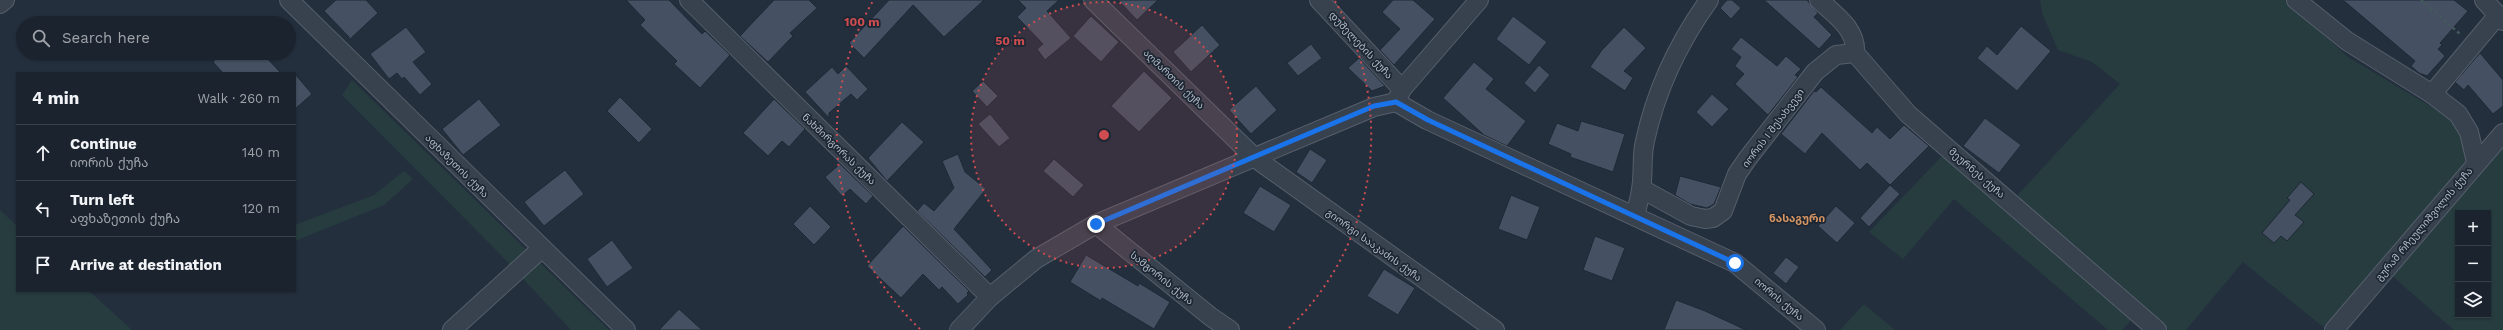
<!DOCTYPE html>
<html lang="en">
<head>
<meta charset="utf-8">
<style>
  :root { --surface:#1b232e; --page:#242b36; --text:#f1f3f6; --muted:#a0a4aa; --line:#39404a }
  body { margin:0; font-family:"Work Sans","Noto Sans Georgian",sans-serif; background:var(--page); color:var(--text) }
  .controls { position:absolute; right:12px; bottom:12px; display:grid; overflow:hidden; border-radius:0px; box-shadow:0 1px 3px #0004 }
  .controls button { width:36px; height:36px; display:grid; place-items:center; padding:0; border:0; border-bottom:1px solid var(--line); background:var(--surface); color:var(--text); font:20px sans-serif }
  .stop { position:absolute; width:12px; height:12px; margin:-9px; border:3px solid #1a73e8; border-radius:50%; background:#fff }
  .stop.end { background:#1a73e8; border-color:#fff; box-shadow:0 1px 4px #0008 }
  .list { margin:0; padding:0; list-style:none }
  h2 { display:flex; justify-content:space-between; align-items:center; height:52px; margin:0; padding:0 16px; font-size:17px }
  h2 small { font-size:13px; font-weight:400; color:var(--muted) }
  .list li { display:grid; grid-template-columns:26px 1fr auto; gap:12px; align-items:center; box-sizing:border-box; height:56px; padding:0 16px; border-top:1px solid var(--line) }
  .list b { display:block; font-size:15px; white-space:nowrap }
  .list p { margin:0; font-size:13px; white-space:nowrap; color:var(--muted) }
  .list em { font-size:13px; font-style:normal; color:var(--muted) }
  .icon { flex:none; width:22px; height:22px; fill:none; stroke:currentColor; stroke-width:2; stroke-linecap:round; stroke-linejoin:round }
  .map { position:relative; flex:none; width:2503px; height:330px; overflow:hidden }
  .search { position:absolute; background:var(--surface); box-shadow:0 1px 3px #0004; left:16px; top:16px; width:280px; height:44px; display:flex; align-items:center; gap:10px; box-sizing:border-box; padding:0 14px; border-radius:22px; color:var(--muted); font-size:15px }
  .panel { position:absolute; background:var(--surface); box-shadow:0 1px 3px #0004; left:16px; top:72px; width:280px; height:220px; border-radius:0px }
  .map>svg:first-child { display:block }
  .green { fill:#263c3f; fill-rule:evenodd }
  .building { fill:#455162; stroke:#1f2835 }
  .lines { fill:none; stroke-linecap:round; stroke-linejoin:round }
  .minor-casing { stroke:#565f6c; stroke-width:20 }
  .path { stroke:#44595c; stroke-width:2.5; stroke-dasharray:3 3; stroke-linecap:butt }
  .minor { stroke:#38414e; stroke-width:18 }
  .route { stroke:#1a73e8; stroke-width:5 }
  .ring { fill:none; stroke:#ce4d50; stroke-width:2; stroke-dasharray:2 4 }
  .labels { text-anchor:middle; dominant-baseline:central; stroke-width:3.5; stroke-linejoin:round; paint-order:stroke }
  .street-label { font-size:10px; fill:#b4bcc9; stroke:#1d2633 }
  .neighbourhood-label { font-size:11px; font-weight:bold; fill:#d59563; stroke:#1d2633 }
  .centre { fill:#ce4d50; stroke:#1d2633; stroke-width:2 }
  .ring-label { font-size:12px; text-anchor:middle; font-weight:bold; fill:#ce4d50; stroke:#1d2633; stroke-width:3.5; stroke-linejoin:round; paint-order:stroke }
</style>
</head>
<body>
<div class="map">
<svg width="2503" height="330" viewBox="0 0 2503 330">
  <rect width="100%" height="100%" fill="#242f3e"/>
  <g class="green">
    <polygon points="2040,0 2285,0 2348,57 2447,116 2460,131 2466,161 2434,202 2323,327 2243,262 2186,330 2169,330 2014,199 2120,84 2092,62 2058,50 2042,13"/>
    <polygon points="352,80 609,330 571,330 498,252 342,95"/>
    <path d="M 2503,146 L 2503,330 L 2454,330 L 2390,274 ZM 2458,213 L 2488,213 L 2488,315 L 2458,315 Z"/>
    <polygon points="1944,154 2133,318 2122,330 2108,330 1954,199 1903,259 1869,232"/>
    <polygon points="404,171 413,179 384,205 295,241 295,225 374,195"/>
    <polygon points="0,210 17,226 17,291 89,291 132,330 0,330"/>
    <polygon points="1864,304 1895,330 1840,330"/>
  </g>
  <g class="building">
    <polygon points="336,0 366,0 378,13 349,40 349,37 324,11"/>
    <polygon points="626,0 669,0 702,34 705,31 730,55 700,88 674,64 677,61 640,25 645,20"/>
    <polygon points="774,0 809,0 817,8 790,33 793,36 768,62 740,36"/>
    <polygon points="889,0 984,0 944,37 913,5 864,58 849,43"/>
    <polygon points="1018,0 1059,0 1047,11 1071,38 1045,60 1037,49 1043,44 1017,17 1026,8"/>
    <polygon points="1118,0 1158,0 1137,20"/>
    <polygon points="1393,0 1413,0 1435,19 1394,65 1380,50 1400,29 1382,12"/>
    <polygon points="1727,0 1732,0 1741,8 1731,19 1720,8"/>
    <polygon points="1764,0 1807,0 1818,13 1814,17 1832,35 1819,49"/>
    <polygon points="2343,0 2454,0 2468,11 2440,43 2442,45 2438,49 2445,56 2427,76 2419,73 2411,66 2415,61"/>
    <polygon points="1091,16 1119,42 1101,62 1073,36"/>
    <polygon points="1513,16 1547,42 1529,65 1496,39"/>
    <polygon points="1202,25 1220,45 1191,72 1173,52"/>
    <polygon points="2021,26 2051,51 2017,91 1977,58 1987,46 1997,55"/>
    <polygon points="406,27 426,52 413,62 432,84 420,95 404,77 402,79 397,73 389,79 370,54"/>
    <polygon points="1624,27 1646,48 1624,71 1633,78 1625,91 1590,67 1602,50"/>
    <polygon points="1741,37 1777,66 1786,56 1801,69 1795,75 1798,77 1768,115 1735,84 1744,74 1735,66 1741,57 1731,49"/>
    <polygon points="1311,44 1322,58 1298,76 1287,63"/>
    <polygon points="222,53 262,53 281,73 223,73 213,62"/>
    <polygon points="2480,53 2503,80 2503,106 2493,114 2468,85 2464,90 2455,82"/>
    <polygon points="1359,58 1385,86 1372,91 1348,68"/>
    <polygon points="1474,62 1494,79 1486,89 1526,121 1507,146 1484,135 1443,98"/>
    <polygon points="1539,65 1550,75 1535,93 1524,83"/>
    <polygon points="846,66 868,89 857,100 851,94 829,113 829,118 805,92 832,67 838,74"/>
    <polygon points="1144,71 1172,98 1139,132 1111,106"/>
    <polygon points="295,74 312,94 295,109"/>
    <polygon points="983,81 998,96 987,107 972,91"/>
    <polygon points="1256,86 1277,110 1251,134 1229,110"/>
    <polygon points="1821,87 1872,133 1877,127 1890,139 1904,125 1929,146 1890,185 1867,163 1860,170 1822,133 1805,154 1781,134 1814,91 1816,92"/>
    <polygon points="1712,94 1729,109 1712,127 1696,112"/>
    <polygon points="620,97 652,129 639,143 607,111"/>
    <polygon points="479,99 501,125 463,155 442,129"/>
    <polygon points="774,99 805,129 789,147 782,141 768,156 743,133"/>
    <polygon points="990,114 1010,138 999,147 978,124"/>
    <polygon points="1985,118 2021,145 1999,173 1963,146"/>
    <polygon points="1581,121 1625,134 1613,172 1570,157 1571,154 1548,144 1557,123 1578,131"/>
    <polygon points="902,122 924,142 887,181 868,158"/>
    <polygon points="1310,149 1327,160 1312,183 1296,172"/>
    <polygon points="958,154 965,172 986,189 954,229 992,270 985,277 917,211 924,203 934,211 954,188 942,161"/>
    <polygon points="1054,159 1084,185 1073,197 1043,171"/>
    <polygon points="840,164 873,196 866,204 850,189 842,196 825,177"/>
    <polygon points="565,170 584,194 544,226 524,202"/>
    <polygon points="1680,176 1721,187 1714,204 1707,208 1690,204 1675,195"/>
    <polygon points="2301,182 2314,194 2295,215 2304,222 2287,241 2281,236 2274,243 2262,233 2290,200 2287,198"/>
    <polygon points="1890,185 1900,194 1869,227 1860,218"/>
    <polygon points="1260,186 1291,205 1274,232 1243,213"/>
    <polygon points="1511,195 1540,207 1527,240 1498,229"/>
    <polygon points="810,206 831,227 814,245 793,224"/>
    <polygon points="1836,206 1855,223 1837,243 1818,226"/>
    <polygon points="903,226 969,291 967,293 968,295 958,304 942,287 939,290 923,274 901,298 867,266"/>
    <polygon points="1595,236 1625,248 1612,281 1583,270"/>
    <polygon points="612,240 633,268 607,287 587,259"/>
    <polygon points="1086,255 1138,286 1139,283 1170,302 1154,329 1102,298 1101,301 1070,282"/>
    <polygon points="1786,257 1799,267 1786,284 1773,273"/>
    <polygon points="1384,269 1415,288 1398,315 1367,296"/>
    <polygon points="1676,300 1705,311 1746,330 1664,330"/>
    <polygon points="679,309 702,330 659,330"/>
  </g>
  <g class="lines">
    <defs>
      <g id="minor">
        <polyline points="289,0 626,330"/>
        <polyline points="689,0 990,297"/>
        <polyline points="1093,0 1255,158 1495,330"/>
        <polyline points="1319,0 1402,89"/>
        <path d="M 1819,0 C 1835,15 1857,29 1855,53 L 1908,114 L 2157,330"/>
        <polyline points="2296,0 2347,41 2432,94 2458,114 2469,132 2476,162"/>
        <polyline points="2484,0 2503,21"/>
        <polyline points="0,4 5,0"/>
        <polyline points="2432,94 2498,15"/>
        <polyline points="1396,102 1427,120 1735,263 1816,330"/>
        <polyline points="1396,102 1402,89 1479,0"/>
        <polyline points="1642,189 1691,216 1705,219 1713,218 1723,211 1737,174 1748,158 1815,72 1836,55 1855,53"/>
        <path d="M 1635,216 C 1637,207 1640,198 1641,189 C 1644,173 1641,157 1645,141 C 1656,90 1679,42 1709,0"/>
        <polyline points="1096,224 1211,317 1230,330"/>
        <polyline points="452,330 541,249"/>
        <polyline points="959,330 990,297 1036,259 1096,224 1374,107 1396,102"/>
        <polyline points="2334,330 2503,133"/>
      </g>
    </defs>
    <use href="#minor" class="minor-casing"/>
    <polyline class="path" points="2421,0 2460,34"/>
    <use href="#minor" class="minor"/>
  </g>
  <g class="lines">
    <polyline class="route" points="1096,224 1374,106 1396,102 1428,120 1735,263"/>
  </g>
  <circle cx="1104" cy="135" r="133" fill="#ce4d50" fill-opacity=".12"/>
  <g class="ring">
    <circle cx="1104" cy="135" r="133"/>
    <path d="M920 329A267 267 0 0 1 873 1M1335 1A267 267 0 0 1 1288 329"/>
  </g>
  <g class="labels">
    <g class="street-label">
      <text transform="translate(1361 45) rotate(47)">დუშელების ქუჩა</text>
      <text transform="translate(1174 79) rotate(44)">აღმართის ქუჩა</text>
      <text transform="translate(1773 128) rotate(-53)">იორის I შესახვევი</text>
      <text transform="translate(839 149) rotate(44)">ნახშირგორას ქუჩა</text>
      <text transform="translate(457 166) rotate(45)">აფხაზეთის ქუჩა</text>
      <text transform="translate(1977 173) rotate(41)">მეურნეს ქუჩა</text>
      <text transform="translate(2424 224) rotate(-50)">გურამ რჩეულიშვილის ქუჩა</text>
      <text transform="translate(1374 245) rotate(36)">გიორგი სააკაძის ქუჩა</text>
      <text transform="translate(1162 278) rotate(39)">სამგორის ქუჩა</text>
      <text transform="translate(1779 299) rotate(40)">იორის ქუჩა</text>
    </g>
    <g class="neighbourhood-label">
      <text x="1797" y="218">ნასაგური</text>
    </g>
  </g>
  <circle cx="1104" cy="135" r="6" class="centre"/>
  <g class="ring-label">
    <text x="862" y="26">100 m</text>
    <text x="1010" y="45">50 m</text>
  </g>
</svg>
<div class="controls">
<button>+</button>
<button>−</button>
<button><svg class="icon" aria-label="layers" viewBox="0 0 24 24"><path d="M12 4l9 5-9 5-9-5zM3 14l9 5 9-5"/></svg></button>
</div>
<div class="stop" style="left:1735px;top:263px"></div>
<div class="stop end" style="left:1096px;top:224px"></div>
<div class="search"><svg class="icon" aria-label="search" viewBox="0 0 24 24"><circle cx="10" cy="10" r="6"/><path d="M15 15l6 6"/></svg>Search here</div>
<section class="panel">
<h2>4 min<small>Walk · 260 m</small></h2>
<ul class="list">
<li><svg class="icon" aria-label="ahead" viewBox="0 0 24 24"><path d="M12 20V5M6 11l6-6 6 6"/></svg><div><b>Continue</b><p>იორის ქუჩა</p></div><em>140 m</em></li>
<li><svg class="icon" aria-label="left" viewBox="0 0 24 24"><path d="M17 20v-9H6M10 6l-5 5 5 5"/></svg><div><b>Turn left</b><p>აფხაზეთის ქუჩა</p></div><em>120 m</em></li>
<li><svg class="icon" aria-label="arrive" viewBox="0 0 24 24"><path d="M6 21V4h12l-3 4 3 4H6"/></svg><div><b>Arrive at destination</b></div></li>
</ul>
</section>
</div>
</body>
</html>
